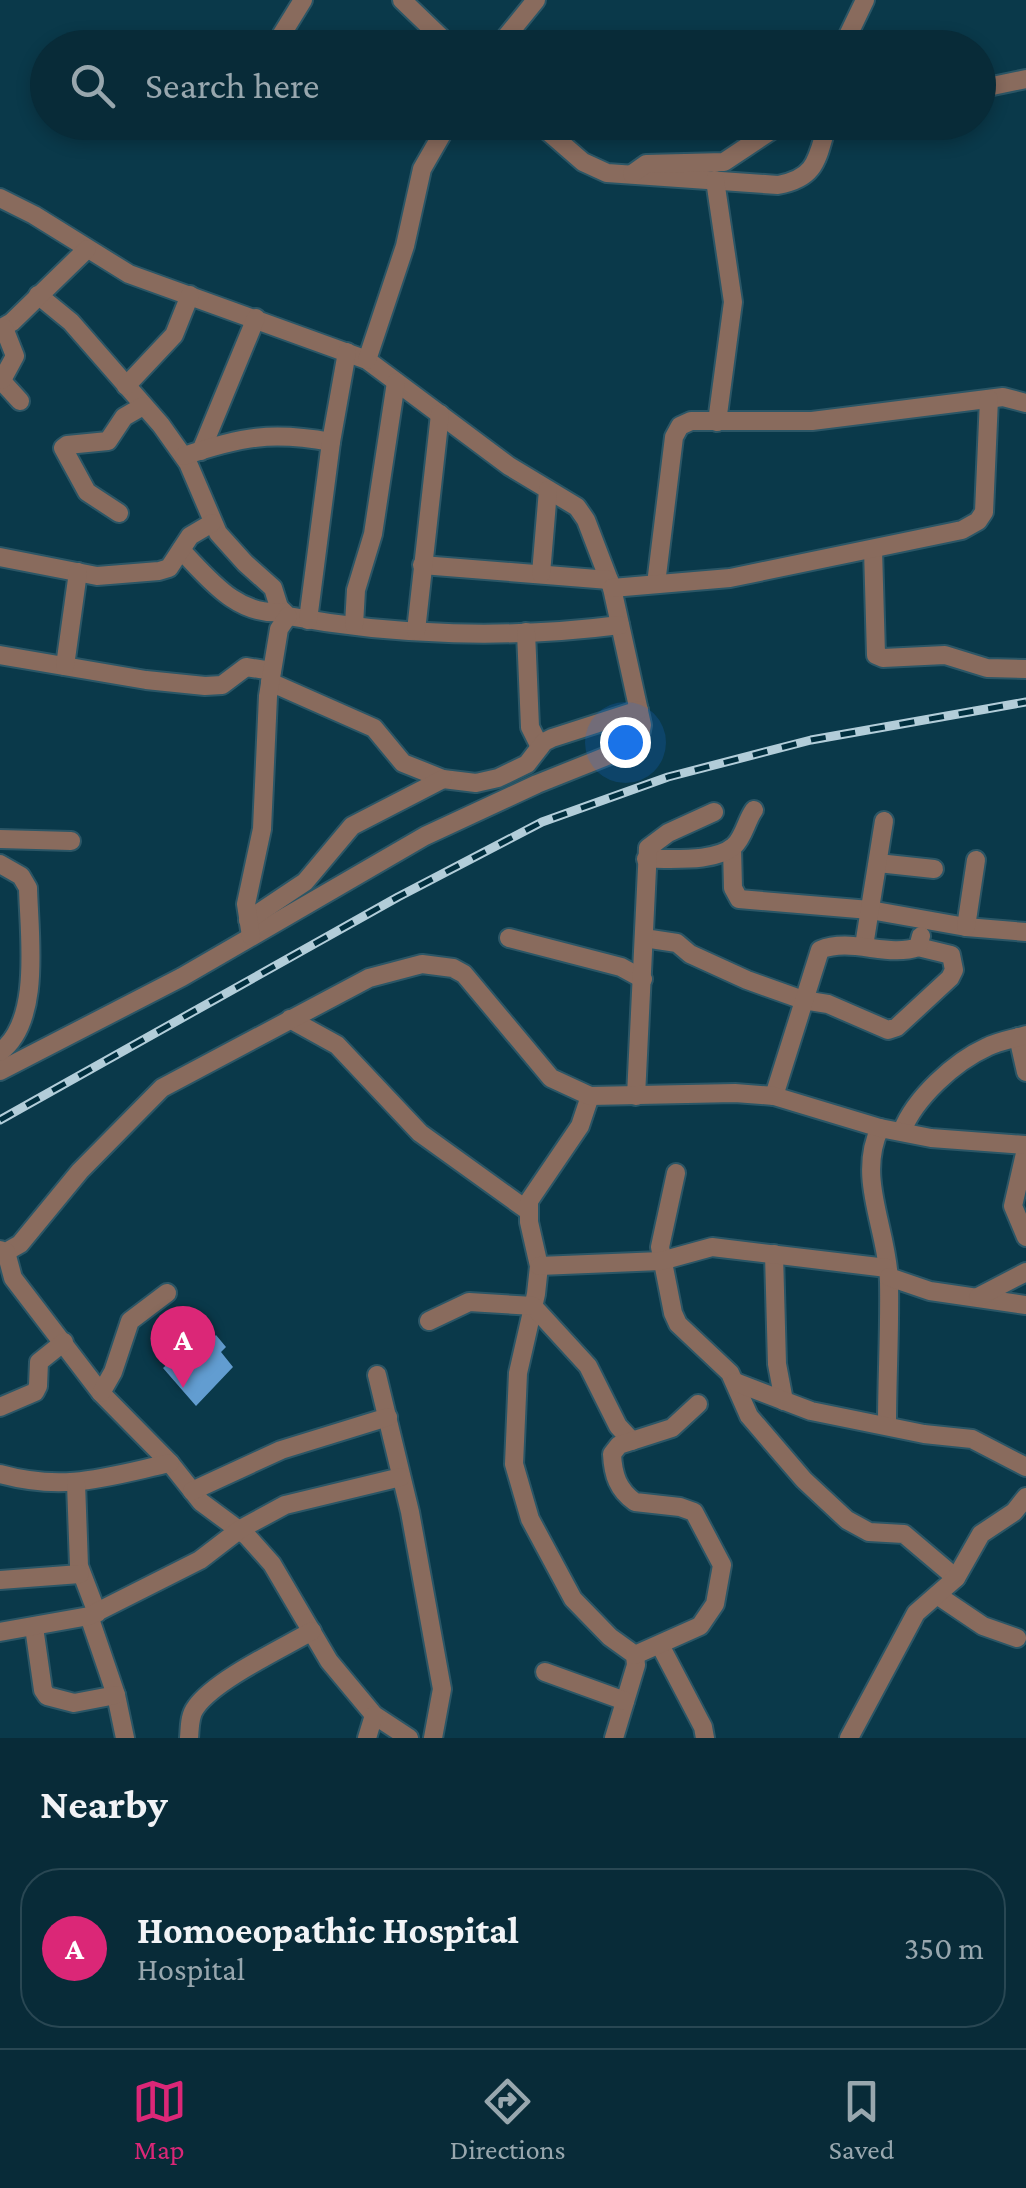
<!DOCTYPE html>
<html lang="en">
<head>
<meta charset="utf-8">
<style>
  :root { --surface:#082b38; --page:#113340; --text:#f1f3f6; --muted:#98a7ae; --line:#294753; --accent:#db2777 }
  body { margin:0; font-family:"Crimson Pro",serif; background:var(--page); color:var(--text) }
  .you { position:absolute; left:625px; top:742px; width:35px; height:35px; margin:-25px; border:8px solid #fff; border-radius:50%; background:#1a73e8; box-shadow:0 0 0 15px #1a73e833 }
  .badge { display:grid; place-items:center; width:65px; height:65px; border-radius:50%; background:var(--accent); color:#fff; font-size:32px; font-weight:700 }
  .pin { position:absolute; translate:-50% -82px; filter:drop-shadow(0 2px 5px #0008) }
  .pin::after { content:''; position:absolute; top:52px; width:35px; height:30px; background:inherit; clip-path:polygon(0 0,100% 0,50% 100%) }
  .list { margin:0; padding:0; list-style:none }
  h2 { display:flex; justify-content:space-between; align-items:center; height:130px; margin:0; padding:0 40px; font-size:42px }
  h2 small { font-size:32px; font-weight:400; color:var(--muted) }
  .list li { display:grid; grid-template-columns:65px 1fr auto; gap:30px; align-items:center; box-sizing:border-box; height:160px; margin:0 20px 20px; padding:0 20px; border:2px solid var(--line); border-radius:40px }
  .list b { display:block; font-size:38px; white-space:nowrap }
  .list p { margin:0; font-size:32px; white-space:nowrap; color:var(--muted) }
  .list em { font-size:32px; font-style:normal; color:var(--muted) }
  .icon { flex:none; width:55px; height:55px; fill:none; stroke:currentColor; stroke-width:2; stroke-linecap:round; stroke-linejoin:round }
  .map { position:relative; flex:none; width:1026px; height:1738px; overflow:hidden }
  .search { position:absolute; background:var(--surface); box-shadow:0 5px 15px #0003; left:30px; right:30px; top:30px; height:110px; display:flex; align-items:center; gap:25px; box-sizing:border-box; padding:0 35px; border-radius:55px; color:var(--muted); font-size:38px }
  .sheet { height:310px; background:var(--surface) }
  nav { display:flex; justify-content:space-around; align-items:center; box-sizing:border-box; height:140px; border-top:2px solid var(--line); background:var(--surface); font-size:28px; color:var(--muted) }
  nav a { display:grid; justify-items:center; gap:5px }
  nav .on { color:var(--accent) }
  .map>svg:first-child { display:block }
  .building { fill:#629dd1 }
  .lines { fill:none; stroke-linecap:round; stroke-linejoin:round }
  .minor-casing { stroke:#2b5666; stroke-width:22 }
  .minor { stroke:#896b5d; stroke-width:18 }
  .rail-casing { stroke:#b2cdd9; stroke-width:9 }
  .rail { stroke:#002f3f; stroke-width:5; stroke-dasharray:15; stroke-linecap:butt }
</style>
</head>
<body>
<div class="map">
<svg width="1026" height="1738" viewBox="0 0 1026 1738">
  <rect width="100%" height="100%" fill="#0a394a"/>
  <polygon class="building" points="198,1330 211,1340 216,1335 226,1347 221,1352 233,1367 196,1406 163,1368 187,1347 183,1342"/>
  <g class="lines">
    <defs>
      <g id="minor">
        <polyline points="402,0 452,48"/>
        <polyline points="279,48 282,34 303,0"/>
        <polyline points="497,48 536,0"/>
        <polyline points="842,48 865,0"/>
        <polyline points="978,89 1026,79"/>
        <path d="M 537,122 L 583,162 L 607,173 L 778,185 C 818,178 817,157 828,122"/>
        <polyline points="632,174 646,164 724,162 784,122"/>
        <polyline points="715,180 733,302 717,422"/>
        <polyline points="0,198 34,215 129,274 367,360 509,466 577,507 586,520 612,588 642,725 639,740 632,746 537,784 425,836 182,977 0,1071"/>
        <path d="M 38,295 L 71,322 L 161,425 L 188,463 L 218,533 L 245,563 L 273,588 L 279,607 L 288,616 C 395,636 512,639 620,625"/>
        <polyline points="0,329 12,322 87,249"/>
        <polyline points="367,360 405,246 422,169 449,122"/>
        <polyline points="0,379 20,401"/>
        <polyline points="2,380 15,356 4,328"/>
        <polyline points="126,386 174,335 190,295"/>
        <polyline points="201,451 256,318"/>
        <path d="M 184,456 C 241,437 271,431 331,442"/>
        <polyline points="119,513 87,492 63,448 67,445 108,441 124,417 143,406"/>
        <polyline points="873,549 876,655 883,658 945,655 987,668 1026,669"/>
        <path d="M 181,550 C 210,580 237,616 282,612"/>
        <polyline points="0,557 97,576 159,571 169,568 190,536 212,523"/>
        <polyline points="422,565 609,580"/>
        <polyline points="541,574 548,490"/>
        <polyline points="656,584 674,437 680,426 691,421 812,421 1003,397 1026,403"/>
        <polyline points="612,588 730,578 962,530 978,521 984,512 989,399"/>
        <polyline points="308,620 331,442 347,352"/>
        <polyline points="354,625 356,590 373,534 396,382"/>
        <polyline points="416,631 440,414"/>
        <polyline points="526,632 530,727 540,747"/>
        <polyline points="0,655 146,680 205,686 222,685 246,667 272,671"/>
        <polyline points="65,666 78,572"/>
        <polyline points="270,682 374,728 403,763 443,779 476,783 498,778 527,764 544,742 552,738 639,710"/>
        <polyline points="0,839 71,841"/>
        <polyline points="732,848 733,888 739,899 870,910 966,927 1026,932"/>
        <path d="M 646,859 C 671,858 714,863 734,846 C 744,837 746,821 754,810"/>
        <polyline points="878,863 934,869"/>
        <path d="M 0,864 L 21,876 L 28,888 C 29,934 42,1021 0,1052"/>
        <polyline points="248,920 305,882 352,826 443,779"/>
        <polyline points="966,927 976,860"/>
        <polyline points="251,936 246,904 262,829 268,696 279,629 288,616"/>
        <polyline points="509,938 621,967 643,979"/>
        <polyline points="644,938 677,943 690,954 747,980 803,1000 828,1004 888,1030 897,1027 950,978 954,970 951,955 918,947"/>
        <polyline points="864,946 884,821"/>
        <polyline points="290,1019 337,1045 420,1133 527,1210"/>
        <polyline points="1018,1037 1026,1072"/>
        <polyline points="590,1096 580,1126 529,1201 529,1222 539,1266 536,1294 518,1373 514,1464 530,1519 573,1599 610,1637 635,1655 636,1665 614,1738"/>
        <polyline points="636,1096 648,848 668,833 714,812"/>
        <path d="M 774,1096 L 820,950 C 851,937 888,958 918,947 L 921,936"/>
        <path d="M 880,1128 C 856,1178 888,1230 889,1282 C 890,1329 887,1377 887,1424"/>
        <path d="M 902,1131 C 915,1098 954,1062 987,1047 C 999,1041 1013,1039 1026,1035"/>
        <polyline points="1026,1149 1013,1206 1026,1237"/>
        <polyline points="676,1173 660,1247 673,1313 678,1324 730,1373 749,1416 804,1480 847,1520 869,1532 904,1534 956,1578"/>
        <polyline points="0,1250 6,1252 20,1244 80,1171 162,1088 369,978 422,964 453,968 464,974 551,1078 590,1096 735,1093 774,1096 880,1128 931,1138 1026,1145"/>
        <polyline points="6,1252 13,1278 101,1393 170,1463 201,1502 247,1536 272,1564 329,1661 374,1715 409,1738"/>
        <polyline points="774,1254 777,1364 784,1401"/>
        <polyline points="539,1266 661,1261 712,1247 887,1268"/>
        <polyline points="889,1277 930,1291 1026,1305"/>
        <polyline points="978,1297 1026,1272"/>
        <polyline points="429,1321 469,1302 533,1306 588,1366 618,1426 632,1441"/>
        <polyline points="377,1375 410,1512 442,1689 433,1738"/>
        <polyline points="735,1382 811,1411 924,1434 972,1439 1026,1467"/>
        <polyline points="101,1393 113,1372 130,1321 167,1293"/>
        <polyline points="0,1407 35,1392 38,1386 39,1362 64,1342"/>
        <path d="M 0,1474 C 65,1492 106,1477 170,1463"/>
        <polyline points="76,1483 79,1566 97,1613"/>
        <polyline points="192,1491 281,1450 388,1417"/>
        <polyline points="0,1580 80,1574"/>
        <polyline points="937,1595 983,1626 1017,1638"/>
        <polyline points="89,1616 116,1695 125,1738"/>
        <polyline points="34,1627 43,1690 47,1696 74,1703 116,1695"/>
        <polyline points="0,1632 89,1616 200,1560 239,1530 285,1505 401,1477"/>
        <polyline points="660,1645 703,1727 705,1738"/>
        <path d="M 635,1655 L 700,1626 L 715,1604 L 722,1565 L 694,1512 L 680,1507 L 635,1502 C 618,1490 613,1475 612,1454 L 619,1445 L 672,1428 L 698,1404"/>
        <polyline points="545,1672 625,1701"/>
        <path d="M 189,1738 C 190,1728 189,1716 196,1707 C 215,1680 281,1649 312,1631"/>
        <polyline points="367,1738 374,1715"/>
        <polyline points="849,1738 916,1613 956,1578 981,1534 1014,1512 1026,1497"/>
      </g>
    </defs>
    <use href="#minor" class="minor-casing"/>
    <use href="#minor" class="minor"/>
    <defs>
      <polyline id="rail" points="0,1120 398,897 542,822 668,777 811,740 1026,702"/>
    </defs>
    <use href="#rail" class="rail-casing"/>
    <use href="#rail" class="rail"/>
  </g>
</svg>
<div class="you"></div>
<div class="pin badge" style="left:183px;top:1388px">A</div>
<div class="search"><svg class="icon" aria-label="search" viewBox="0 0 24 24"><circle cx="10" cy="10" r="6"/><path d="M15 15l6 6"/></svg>Search here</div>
</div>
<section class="sheet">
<h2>Nearby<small></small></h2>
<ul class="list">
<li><span class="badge">A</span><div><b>Homoeopathic Hospital</b><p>Hospital</p></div><em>350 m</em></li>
</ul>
</section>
<nav>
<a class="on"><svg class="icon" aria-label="map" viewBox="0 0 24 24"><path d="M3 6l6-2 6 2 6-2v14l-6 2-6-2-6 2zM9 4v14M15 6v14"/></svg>Map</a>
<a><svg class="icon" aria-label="directions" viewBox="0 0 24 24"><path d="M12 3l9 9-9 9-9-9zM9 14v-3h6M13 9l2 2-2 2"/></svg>Directions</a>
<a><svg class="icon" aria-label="saved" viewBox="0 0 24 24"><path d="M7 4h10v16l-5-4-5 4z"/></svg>Saved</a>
</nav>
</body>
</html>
